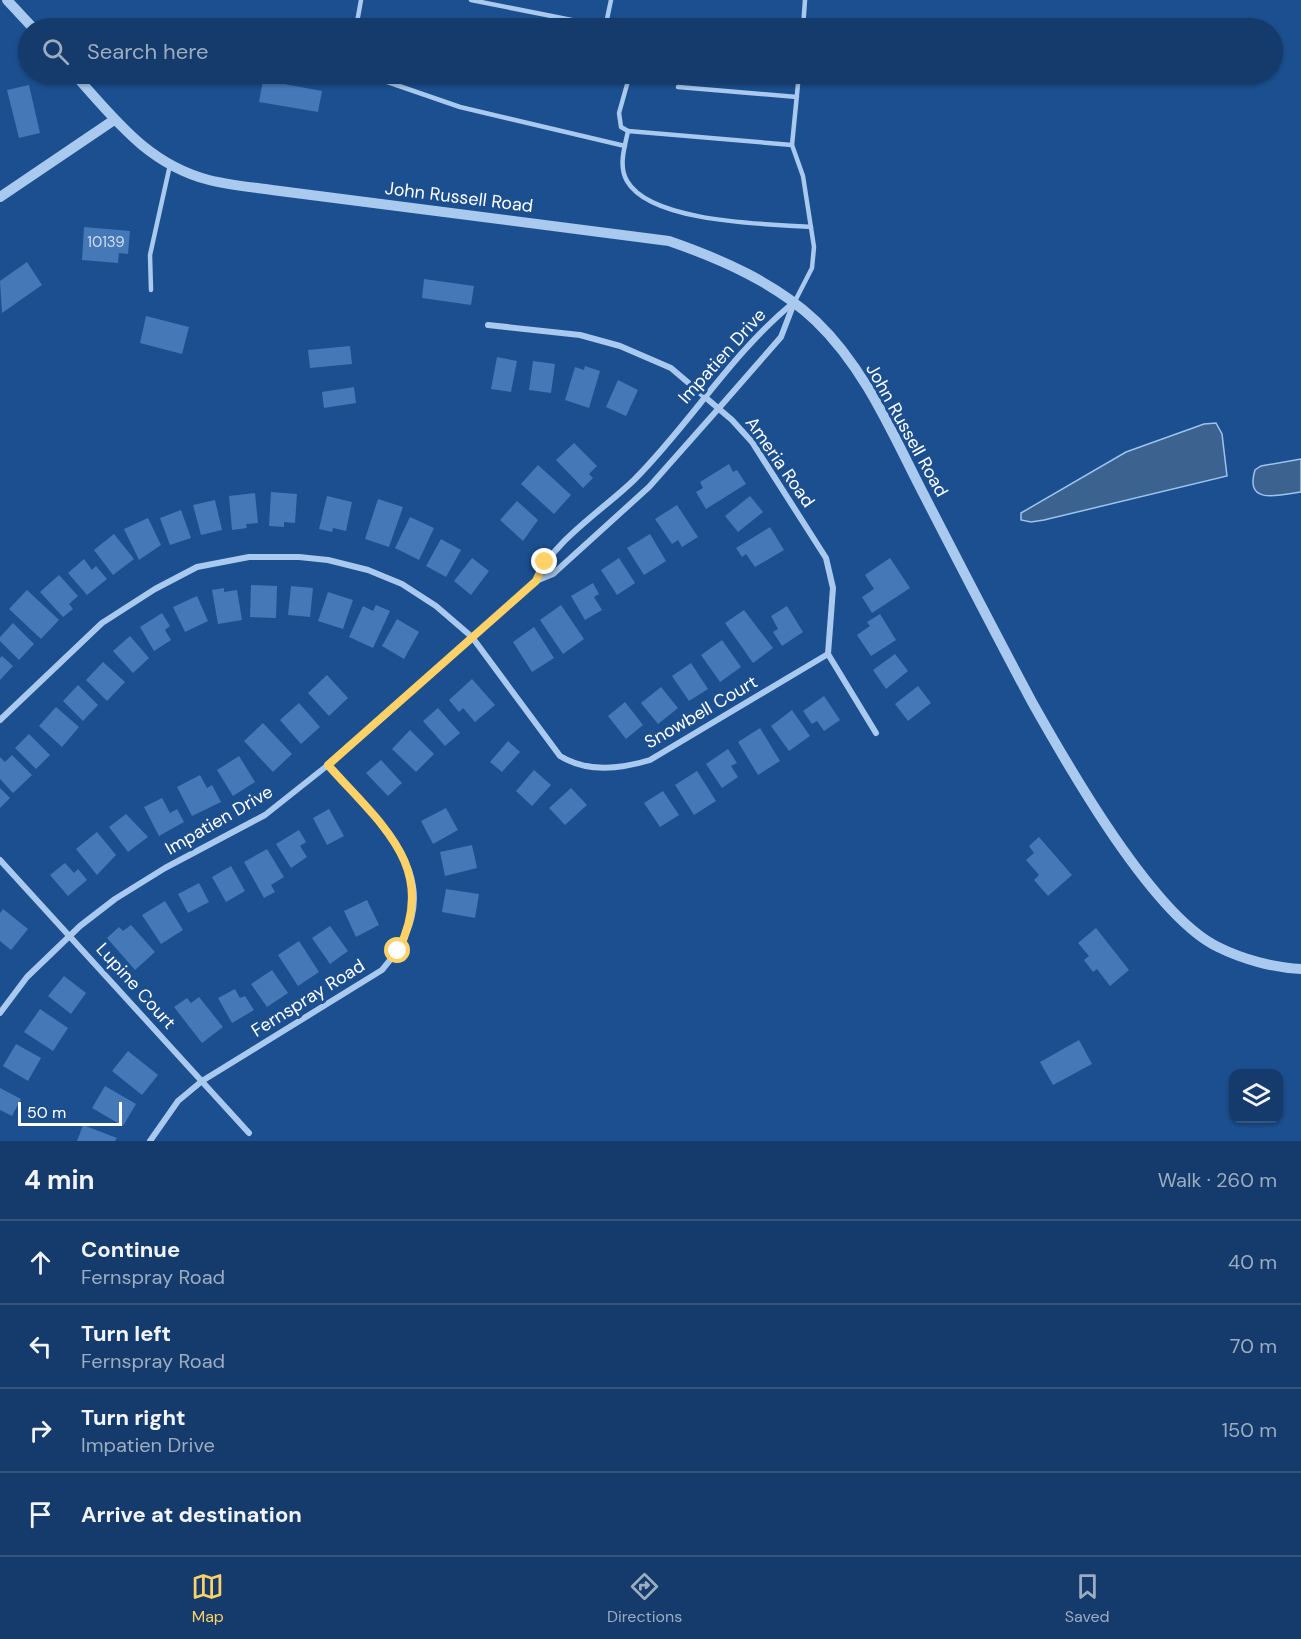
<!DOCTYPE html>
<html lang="en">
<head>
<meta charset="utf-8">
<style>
  :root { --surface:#143b6b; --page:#214673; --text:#f1f3f6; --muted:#9dadc1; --line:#33557e; --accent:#ffd166 }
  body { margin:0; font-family:"DM Sans",sans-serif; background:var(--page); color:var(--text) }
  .controls { position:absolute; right:18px; bottom:18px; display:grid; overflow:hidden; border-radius:12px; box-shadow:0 2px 4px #0004 }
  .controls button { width:54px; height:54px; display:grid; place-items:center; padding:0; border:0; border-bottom:2px solid var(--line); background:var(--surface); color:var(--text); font:30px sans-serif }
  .scale { position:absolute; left:18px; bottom:15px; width:104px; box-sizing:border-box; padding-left:6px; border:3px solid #fff; border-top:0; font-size:16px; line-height:21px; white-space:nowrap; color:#fff; -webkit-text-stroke:4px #1b4f8f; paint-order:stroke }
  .stop { position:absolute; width:18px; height:18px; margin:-14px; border:4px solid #ffd166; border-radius:50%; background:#fff }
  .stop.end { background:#ffd166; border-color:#fff; box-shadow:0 2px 6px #0008 }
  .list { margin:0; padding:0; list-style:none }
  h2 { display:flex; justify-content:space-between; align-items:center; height:78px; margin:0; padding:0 24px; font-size:26px }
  h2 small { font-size:20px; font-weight:400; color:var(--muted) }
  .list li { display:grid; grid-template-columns:39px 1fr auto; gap:18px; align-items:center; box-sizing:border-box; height:84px; padding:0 24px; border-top:2px solid var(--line) }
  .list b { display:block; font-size:22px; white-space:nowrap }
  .list p { margin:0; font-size:20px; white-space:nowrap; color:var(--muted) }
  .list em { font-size:20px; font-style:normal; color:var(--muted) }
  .icon { flex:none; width:33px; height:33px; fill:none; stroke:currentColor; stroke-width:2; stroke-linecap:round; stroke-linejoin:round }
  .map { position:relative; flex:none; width:1301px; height:1141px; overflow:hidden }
  .search { position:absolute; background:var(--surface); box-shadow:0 2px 4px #0004; left:18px; right:18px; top:18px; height:66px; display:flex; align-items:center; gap:15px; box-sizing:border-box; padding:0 21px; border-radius:33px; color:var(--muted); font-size:22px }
  .sheet { height:414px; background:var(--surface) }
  nav { display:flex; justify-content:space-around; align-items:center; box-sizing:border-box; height:84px; border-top:2px solid var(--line); background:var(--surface); font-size:16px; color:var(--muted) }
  nav a { display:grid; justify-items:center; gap:3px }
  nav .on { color:var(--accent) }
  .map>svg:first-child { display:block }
  .water { fill:#3c6290; stroke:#9cc4f0; stroke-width:1.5 }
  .building { fill:#4478b7 }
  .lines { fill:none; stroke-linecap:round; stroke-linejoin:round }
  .service { stroke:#a9c9ee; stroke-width:4.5 }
  .minor { stroke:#a9c9ee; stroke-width:6 }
  .tertiary { stroke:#a9c9ee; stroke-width:10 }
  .route { stroke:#ffd166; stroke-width:8 }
  .labels { text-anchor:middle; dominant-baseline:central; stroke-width:6; stroke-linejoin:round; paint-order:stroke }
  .number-label { font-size:15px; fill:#d0dded }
  .street-label { font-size:18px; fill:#fff; stroke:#1b4f8f }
</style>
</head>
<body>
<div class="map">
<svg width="1301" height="1141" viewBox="0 0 1301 1141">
  <rect width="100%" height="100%" fill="#1b4f8f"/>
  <g class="water">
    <polygon points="1216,423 1222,434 1227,476 1044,520 1031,522 1021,520 1021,513 1126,452 1204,424"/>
    <path d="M 1301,459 L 1301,492 C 1280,495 1244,506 1255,470 L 1261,466 Z"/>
  </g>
  <g class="building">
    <polygon points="263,80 322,91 318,112 259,102"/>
    <polygon points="29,85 40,133 19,138 7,90"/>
    <polygon points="84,227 130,231 128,254 119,253 118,263 82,260"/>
    <polygon points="27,262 42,285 2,313 0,281"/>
    <polygon points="424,279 474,286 471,305 422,298"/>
    <polygon points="146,316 189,327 182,354 140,343"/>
    <polygon points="350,346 352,364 310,368 308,350"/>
    <polygon points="497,357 517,361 511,392 491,389"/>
    <polygon points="533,361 555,364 551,393 529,390"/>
    <polygon points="585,366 600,371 589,408 565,400 575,367 584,370"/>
    <polygon points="618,380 638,390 626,416 606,407"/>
    <polygon points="354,387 356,403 324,408 322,392"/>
    <polygon points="574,443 597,466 589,474 593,478 583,488 556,460"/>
    <polygon points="729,464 733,472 737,470 746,484 706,509 696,492 703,488 700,482"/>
    <polygon points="538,465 571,495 554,514 521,484"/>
    <polygon points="271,492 297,494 295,523 284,522 284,527 269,526"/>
    <polygon points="255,493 258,523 246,524 247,528 232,530 229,496"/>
    <polygon points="327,496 352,502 346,531 333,528 332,532 319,529"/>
    <polygon points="750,496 763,512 738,532 725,516"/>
    <polygon points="378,499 403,507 389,547 365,539"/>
    <polygon points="215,500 222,530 201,535 193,505"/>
    <polygon points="517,501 538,520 523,541 500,520"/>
    <polygon points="677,505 698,537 682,547 678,540 672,544 655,519"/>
    <polygon points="181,510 191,538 170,545 160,518"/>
    <polygon points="410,517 434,528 419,560 395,548"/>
    <polygon points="148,518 161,545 139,560 124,529"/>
    <polygon points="770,527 784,550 755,567 746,554 742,557 736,548"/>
    <polygon points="114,534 134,559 113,575 94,550"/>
    <polygon points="650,534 666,561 644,575 627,548"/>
    <polygon points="441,539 461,550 446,577 426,566"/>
    <polygon points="472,558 489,571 471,595 454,581"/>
    <polygon points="619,558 635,583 617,595 601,570"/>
    <polygon points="890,558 910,588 872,613 862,597 874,589 865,575"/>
    <polygon points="84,559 92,570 96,566 107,579 87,595 68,573"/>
    <polygon points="59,575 78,596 69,604 73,609 63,617 40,592"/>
    <polygon points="593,583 599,594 594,597 602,610 585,620 571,596"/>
    <polygon points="251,585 277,586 276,618 250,617"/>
    <polygon points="291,586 313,588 310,617 288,615"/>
    <polygon points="224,588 224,592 237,590 242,620 218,624 212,590"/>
    <polygon points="27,590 59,620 41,639 9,609"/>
    <polygon points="328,592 353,600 343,629 318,621"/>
    <polygon points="197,596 208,621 185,632 173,607"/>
    <polygon points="376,605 390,611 373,648 349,637 363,606 373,611"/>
    <polygon points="561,605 584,639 563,654 540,620"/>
    <polygon points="787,606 803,632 782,646 773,632 778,629 771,616"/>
    <polygon points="744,610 773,648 753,663 725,623"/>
    <polygon points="162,613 170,626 165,630 171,640 154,651 140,627"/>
    <polygon points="880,614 896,640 871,656 857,635 870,626 867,622"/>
    <polygon points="397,619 419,632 404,659 382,646"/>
    <polygon points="13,623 34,644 19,660 0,641 0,637"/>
    <polygon points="534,627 554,658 532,672 513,642"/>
    <polygon points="130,636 149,658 133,673 113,651"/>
    <polygon points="722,640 741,667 720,682 701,655"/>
    <polygon points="895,654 908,671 886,689 873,670"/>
    <polygon points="2,656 13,666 0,680 0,658"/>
    <polygon points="103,662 125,682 107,701 86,680"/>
    <polygon points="691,663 708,689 689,701 672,676"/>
    <polygon points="327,675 348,698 329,716 308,693"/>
    <polygon points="472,679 495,705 475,722 463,708 459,712 449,700"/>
    <polygon points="78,685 98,705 83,721 63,701"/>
    <polygon points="918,686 931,703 908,721 895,704"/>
    <polygon points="661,687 678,708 658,724 641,703"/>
    <polygon points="824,696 840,720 824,731 817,721 812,724 803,711"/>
    <polygon points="625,702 643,725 626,739 608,716"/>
    <polygon points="299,703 320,727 301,744 280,720"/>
    <polygon points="56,707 79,727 62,747 39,726"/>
    <polygon points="438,708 460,733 445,746 423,721"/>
    <polygon points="792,710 810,736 789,751 771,726"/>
    <polygon points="263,723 292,754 273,772 244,741"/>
    <polygon points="760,728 780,761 758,775 738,742"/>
    <polygon points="410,730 434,754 416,772 392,749"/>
    <polygon points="29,734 50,755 36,769 15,748"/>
    <polygon points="508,741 520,752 502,772 490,762"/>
    <polygon points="728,749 737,763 731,766 738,777 722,788 706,764"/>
    <polygon points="12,755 32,775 13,793 0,779 0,757 5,762"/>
    <polygon points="239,756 255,782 233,796 217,770"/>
    <polygon points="381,760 402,783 388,796 366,773"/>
    <polygon points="534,770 551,785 532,806 516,791"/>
    <polygon points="697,771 716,801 694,815 675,785"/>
    <polygon points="200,775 207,788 212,785 221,802 192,816 177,787"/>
    <polygon points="0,788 10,798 0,808"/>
    <polygon points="571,788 587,805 565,825 549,808"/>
    <polygon points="663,791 679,815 660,827 644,803"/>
    <polygon points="162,798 170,813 177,809 184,822 159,836 144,807"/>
    <polygon points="446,808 458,830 433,844 421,821"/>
    <polygon points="329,809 344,836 327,845 313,818"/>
    <polygon points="126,814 148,837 128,852 109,827"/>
    <polygon points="299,830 306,842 300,846 307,857 291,868 276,844"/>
    <polygon points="97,832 116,855 97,875 76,849"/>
    <polygon points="1039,837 1072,875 1048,896 1034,880 1039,875 1026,860 1034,853 1029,846"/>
    <polygon points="472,845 477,868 445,876 440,852"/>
    <polygon points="267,849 284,877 271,885 275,892 264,898 244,862"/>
    <polygon points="65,863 74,873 78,869 87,880 68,896 50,875"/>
    <polygon points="231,866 245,891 226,902 212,877"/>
    <polygon points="199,883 209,902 188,913 178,894"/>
    <polygon points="446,889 479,894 475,918 442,912"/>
    <polygon points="367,900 379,925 356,937 344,911"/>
    <polygon points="165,901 183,930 161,944 142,915"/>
    <polygon points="3,909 28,929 11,950 0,941 0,913"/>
    <polygon points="131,925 155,952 135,970 107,938 119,927 123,931"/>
    <polygon points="330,926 348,951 330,964 312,938"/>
    <polygon points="1096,928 1129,970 1110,986 1097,969 1093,972 1084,960 1089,956 1078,943"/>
    <polygon points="299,941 319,972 298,986 278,955"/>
    <polygon points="272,970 288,993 267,1007 251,984"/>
    <polygon points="64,976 86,993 71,1014 48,996"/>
    <polygon points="235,989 240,998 245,996 254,1010 232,1023 218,998"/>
    <polygon points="199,997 223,1027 202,1043 174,1007 187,998 191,1003"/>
    <polygon points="40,1009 68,1028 53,1051 24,1032"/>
    <polygon points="1079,1040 1092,1064 1053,1085 1040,1062"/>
    <polygon points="16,1044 41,1058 28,1081 3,1066"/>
    <polygon points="128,1051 158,1075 142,1095 112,1071"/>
    <polygon points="105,1086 136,1104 123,1126 92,1108"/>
    <polygon points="0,1088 21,1099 12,1116 0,1110"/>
    <polygon points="83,1125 117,1138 115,1141 77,1141"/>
  </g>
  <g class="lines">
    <g class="service">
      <polyline points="471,0 612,28"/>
      <polyline points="611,0 607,19 612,28"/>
      <polyline points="356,28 361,0"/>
      <polyline points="803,28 805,0"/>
      <polyline points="372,74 373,77 460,107 625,146"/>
      <polyline points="678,87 797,97"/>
      <polyline points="628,131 621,127 619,113 630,74"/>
      <path d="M 792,145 L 628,131 C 625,146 618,166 627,181 C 651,223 768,224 811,227"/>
      <polyline points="151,290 150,255 170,165"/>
      <polyline points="794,303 812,268 814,247 803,176 792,145 799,74"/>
    </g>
    <g class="minor">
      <polyline points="488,325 580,335 620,346 671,368 732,420 752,442 826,558 833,588 828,654 876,733"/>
      <path d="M 536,580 C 555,539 602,511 634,480 C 690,424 731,354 793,303"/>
      <path d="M 0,720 L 102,623 L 155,589 L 197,567 L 249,557 L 299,557 L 328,560 L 368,570 L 402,584 L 436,606 L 472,637 L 560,756 C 588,773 620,769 650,760 L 828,654"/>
      <polyline points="0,860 249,1133"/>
      <polyline points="0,1013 27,977 80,926 115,899 165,868 265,815 328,765 536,581 553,574 649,487 719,408 781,337 794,303"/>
      <path d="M 150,1141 L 178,1101 L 202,1081 L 382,970 C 456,884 386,831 328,765"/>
    </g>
    <g class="tertiary">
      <polyline points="7,0 33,28"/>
      <path d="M 74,74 C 114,118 147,164 209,180 C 229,185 251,187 272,190 L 669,241 C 721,259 776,283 816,321 C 865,368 892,433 923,493 C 959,563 995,633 1032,702 C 1068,766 1153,916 1218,947 C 1242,959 1274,968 1301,969"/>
      <polyline points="0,197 114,120"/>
    </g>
  </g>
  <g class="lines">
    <path class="route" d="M 398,951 C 440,867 380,824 328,765 L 536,581 L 545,562"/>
  </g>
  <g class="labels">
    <g class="number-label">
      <text x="106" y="242">10139</text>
    </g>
    <g class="street-label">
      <text transform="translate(459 197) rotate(7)">John Russell Road</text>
      <text transform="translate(722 356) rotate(-48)">Impatien Drive</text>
      <text transform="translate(907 430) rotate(61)">John Russell Road</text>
      <text transform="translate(780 462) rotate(55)">Ameria Road</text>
      <text transform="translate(701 712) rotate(-30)">Snowbell Court</text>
      <text transform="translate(219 820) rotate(-30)">Impatien Drive</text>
      <text transform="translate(136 986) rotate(48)">Lupine Court</text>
      <text transform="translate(308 998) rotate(-32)">Fernspray Road</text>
    </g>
  </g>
</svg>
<div class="controls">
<button><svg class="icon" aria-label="layers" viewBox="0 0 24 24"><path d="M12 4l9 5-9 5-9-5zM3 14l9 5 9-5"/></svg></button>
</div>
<div class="scale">50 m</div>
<div class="stop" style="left:398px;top:951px"></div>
<div class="stop end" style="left:545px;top:562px"></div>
<div class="search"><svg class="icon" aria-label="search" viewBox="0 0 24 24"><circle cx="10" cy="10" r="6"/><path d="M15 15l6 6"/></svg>Search here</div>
</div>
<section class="sheet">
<h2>4 min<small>Walk · 260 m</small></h2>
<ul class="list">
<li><svg class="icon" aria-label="ahead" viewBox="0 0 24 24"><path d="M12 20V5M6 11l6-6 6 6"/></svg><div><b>Continue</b><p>Fernspray Road</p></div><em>40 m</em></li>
<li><svg class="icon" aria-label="left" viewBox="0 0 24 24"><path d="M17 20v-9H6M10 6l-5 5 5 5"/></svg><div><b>Turn left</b><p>Fernspray Road</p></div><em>70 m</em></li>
<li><svg class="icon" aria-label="right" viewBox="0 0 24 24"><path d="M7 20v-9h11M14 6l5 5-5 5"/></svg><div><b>Turn right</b><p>Impatien Drive</p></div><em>150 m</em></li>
<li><svg class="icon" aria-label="arrive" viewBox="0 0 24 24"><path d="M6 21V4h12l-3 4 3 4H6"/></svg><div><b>Arrive at destination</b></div></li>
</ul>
</section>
<nav>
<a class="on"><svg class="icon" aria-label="map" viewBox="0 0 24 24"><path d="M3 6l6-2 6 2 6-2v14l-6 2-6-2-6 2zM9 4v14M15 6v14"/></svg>Map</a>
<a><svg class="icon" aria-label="directions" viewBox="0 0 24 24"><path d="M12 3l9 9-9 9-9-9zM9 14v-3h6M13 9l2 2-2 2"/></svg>Directions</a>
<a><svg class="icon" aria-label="saved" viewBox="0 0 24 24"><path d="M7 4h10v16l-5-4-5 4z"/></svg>Saved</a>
</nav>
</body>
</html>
